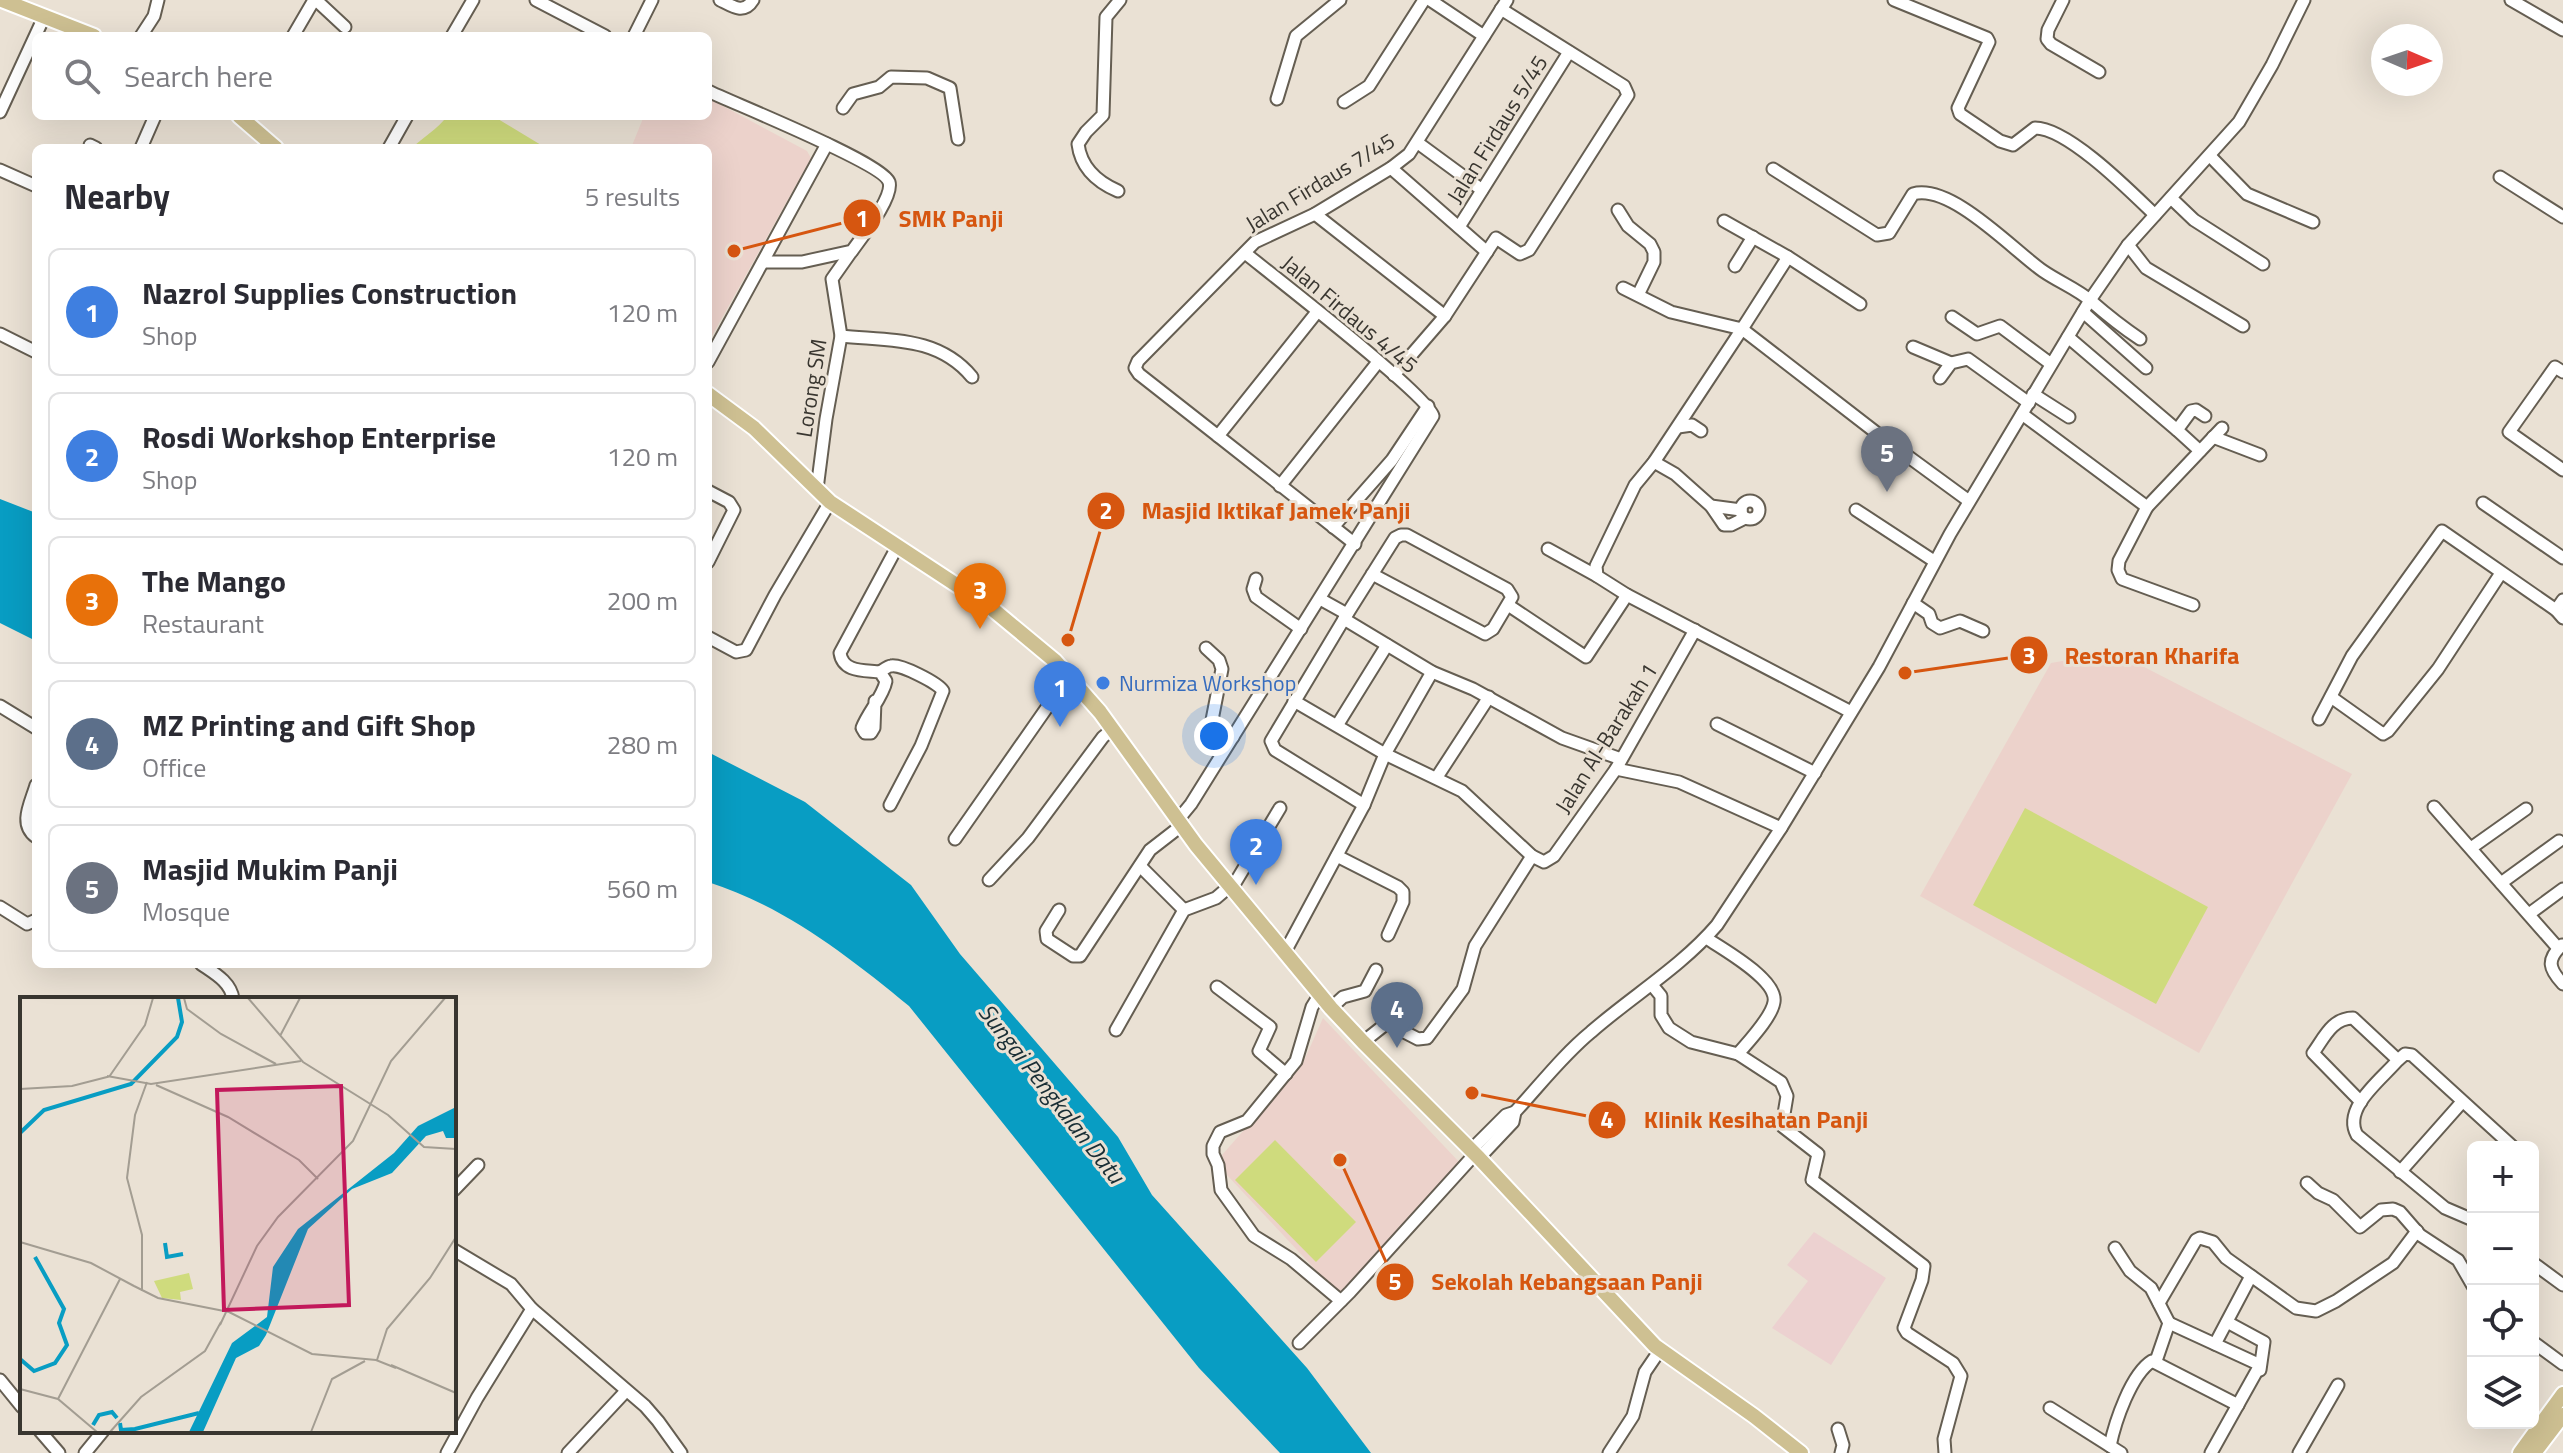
<!DOCTYPE html>
<html lang="en">
<head>
<meta charset="utf-8">
<style>
  :root { --surface:#fff; --page:#f7f7f7; --text:#2b2b33; --muted:#7c7c81; --line:#e1e1e2; --accent:#2563eb }
  body { margin:0; font-family:"Titillium Web",sans-serif; background:var(--page); color:var(--text) }
  .controls { position:absolute; right:24px; bottom:24px; display:grid; overflow:hidden; border-radius:12px; box-shadow:0 8px 32px #0002 }
  .controls button { width:72px; height:72px; display:grid; place-items:center; padding:0; border:0; border-bottom:2px solid var(--line); background:var(--surface); color:var(--text); font:40px sans-serif }
  .compass { position:absolute; left:2371px; top:24px; width:72px; height:72px; border-radius:50%; background:var(--surface); box-shadow:0 8px 32px #0002; rotate:92deg }
  .you { position:absolute; left:1214px; top:736px; width:28px; height:28px; margin:-20px; border:6px solid #fff; border-radius:50%; background:#1a73e8; box-shadow:0 0 0 12px #1a73e833 }
  .badge { display:grid; place-items:center; width:52px; height:52px; border-radius:50%; background:var(--accent); color:#fff; font-size:26px; font-weight:700 }
  .pin { position:absolute; translate:-50% -66px; filter:drop-shadow(0 2px 4px #0008) }
  .pin::after { content:''; position:absolute; top:42px; width:28px; height:24px; background:inherit; clip-path:polygon(0 0,100% 0,50% 100%) }
  .list { margin:0; padding:0; list-style:none }
  h2 { display:flex; justify-content:space-between; align-items:center; height:104px; margin:0; padding:0 32px; font-size:34px }
  h2 small { font-size:26px; font-weight:400; color:var(--muted) }
  .list li { display:grid; grid-template-columns:52px 1fr auto; gap:24px; align-items:center; box-sizing:border-box; height:128px; margin:0 16px 16px; padding:0 16px; border:2px solid var(--line); border-radius:12px }
  .list b { display:block; font-size:30px; white-space:nowrap }
  .list p { margin:0; font-size:26px; white-space:nowrap; color:var(--muted) }
  .list em { font-size:26px; font-style:normal; color:var(--muted) }
  .icon { flex:none; width:44px; height:44px; fill:none; stroke:currentColor; stroke-width:2; stroke-linecap:round; stroke-linejoin:round }
  .map { position:relative; flex:none; width:2563px; height:1453px; overflow:hidden }
  .search { position:absolute; background:var(--surface); box-shadow:0 8px 32px #0002; left:32px; top:32px; width:680px; height:88px; display:flex; align-items:center; gap:20px; box-sizing:border-box; padding:0 28px; border-radius:12px; color:var(--muted); font-size:30px }
  .panel { position:absolute; background:var(--surface); box-shadow:0 8px 32px #0002; left:32px; top:144px; width:680px; height:824px; border-radius:12px }
  .map>svg:first-child { display:block }
  .industrial { fill:#ecd1d0 }
  .education { fill:#ecd2cb }
  .park { fill:#cfdb7d }
  .water { fill:#089dc3 }
  .lines { fill:none; stroke-linecap:round; stroke-linejoin:round }
  .minor-casing { stroke:#655e52; stroke-width:15 }
  .major-casing { stroke:#fff; stroke-width:18 }
  .minor { stroke:#fff; stroke-width:11 }
  .major { stroke:#cec092; stroke-width:14 }
  .shop-dot { fill:#3f7fe0; stroke:#eae1d4; stroke-width:3 }
  .labels { text-anchor:middle; dominant-baseline:central; stroke-width:6; stroke-linejoin:round; paint-order:stroke }
  .street-label { font-size:22px; fill:#393630; stroke:#eae1d4 }
  .shop-label { font-size:22px; fill:#366cbe; stroke:#eae1d4; text-anchor:start }
  .water-label { font-size:24px; font-style:italic; fill:#192e35; stroke:#eae1d4 }
  .inset-river { fill:none; stroke:#089dc3; stroke-width:4 }
  .inset-road { fill:none; stroke:#a39d92; stroke-width:2 }
  .view { fill:#c2185b; fill-opacity:0.15; stroke:#c2185b; stroke-width:4 }
  .inset-edge { fill:none; stroke:#393630; stroke-width:4 }
  .leader { fill:none; stroke:#d65610; stroke-width:3 }
  .callout-dot { fill:#d65610; stroke:#eae1d4; stroke-width:3 }
  .mark-label { font-size:24px; text-anchor:middle; font-weight:bold; fill:#fff }
  .callout-label { font-size:24px; text-anchor:middle; font-weight:bold; fill:#d65610; stroke:#eae1d4; stroke-width:6; stroke-linejoin:round; paint-order:stroke }
</style>
</head>
<body>
<div class="map">
<svg width="2563" height="1453" viewBox="0 0 2563 1453">
  <rect width="100%" height="100%" fill="#eae1d4"/>
  <polygon class="industrial" points="1814,1232 1886,1278 1831,1365 1772,1328 1808,1281 1787,1265"/>
  <g class="education">
    <polygon points="708,98 807,151 811,158 708,343 708,148 631,148 644,116 708,116"/>
    <polygon points="2115,652 2352,774 2199,1053 1920,896 2051,663"/>
    <polygon points="1323,1018 1461,1164 1340,1296 1227,1175 1222,1155 1303,1063"/>
  </g>
  <g class="park">
    <path d="M 447,116 L 493,116 L 546,148 L 412,148 C 423,137 438,129 447,116 Z"/>
    <polygon points="2025,808 2208,907 2156,1004 1973,905"/>
    <polygon points="1275,1140 1356,1222 1316,1262 1235,1180"/>
  </g>
  <g class="water">
    <polygon points="0,499 36,513 36,641 0,623"/>
    <path d="M 708,752 L 805,802 L 911,885 L 960,954 L 1118,1137 L 1152,1195 L 1307,1368 L 1371,1453 L 1280,1453 L 1199,1368 L 909,1006 C 848,956 784,906 708,882 Z"/>
  </g>
  <g class="lines">
    <defs>
      <g id="minor">
        <polyline points="316,0 345,27"/>
        <polyline points="536,0 605,36"/>
        <path d="M 720,0 C 732,6 744,15 753,0"/>
        <polyline points="1430,0 1484,36"/>
        <path d="M 1894,0 L 1987,38 L 1989,42 L 1958,108 L 1960,114 L 2000,141 L 2013,145 L 2035,128 C 2068,128 2131,192 2155,215"/>
        <polyline points="2063,0 2048,30 2047,39 2051,44 2099,72"/>
        <polyline points="2511,0 2563,30"/>
        <polyline points="141,36 154,16 158,0"/>
        <polyline points="293,36 314,0"/>
        <polyline points="452,36 473,0"/>
        <polyline points="634,36 652,0"/>
        <path d="M 708,91 C 735,104 883,163 889,182 C 894,197 861,238 852,251 L 802,262 L 763,262"/>
        <polyline points="1277,99 1296,36 1340,0"/>
        <polyline points="1344,102 1369,86 1424,0"/>
        <polyline points="843,108 853,94 879,87 891,77 927,78 950,88 958,139"/>
        <polyline points="0,112 44,17"/>
        <polyline points="1418,143 1482,190"/>
        <polyline points="90,145 96,148"/>
        <polyline points="141,148 155,116"/>
        <polyline points="389,148 407,116"/>
        <polyline points="2210,156 2247,194 2313,222"/>
        <polyline points="1391,168 1487,252"/>
        <path d="M 1773,169 L 1877,235 L 1889,233 L 1913,194 C 1951,183 2014,251 2043,271 C 2059,282 2077,289 2091,301 C 2107,315 2122,327 2140,339"/>
        <polyline points="0,170 36,186"/>
        <polyline points="2500,177 2563,217"/>
        <path d="M 1118,191 C 1097,182 1081,168 1078,144 L 1086,132 L 1103,115 L 1106,17 L 1120,0"/>
        <polyline points="2171,198 2194,220 2263,264"/>
        <polyline points="1618,210 1628,226 1650,244 1654,252 1654,262 1638,295"/>
        <polyline points="1315,214 1445,316"/>
        <polyline points="1724,221 1788,257"/>
        <polyline points="1459,227 1569,52"/>
        <polyline points="2128,245 2146,268 2243,326"/>
        <polyline points="1735,266 1753,237"/>
        <polyline points="1623,288 1671,312 1742,329 1788,257 1860,304"/>
        <polyline points="1317,312 1218,436 1355,544"/>
        <polyline points="2083,312 2146,368"/>
        <polyline points="1952,317 1977,334 2000,326 2051,364"/>
        <polyline points="0,334 36,352"/>
        <path d="M 841,336 C 890,341 938,336 972,377"/>
        <polyline points="2068,337 2177,430 2191,411 2196,410 2205,416"/>
        <polyline points="1913,347 1951,363"/>
        <polyline points="708,362 827,144"/>
        <polyline points="2563,372 2555,367 2509,432 2563,470"/>
        <polyline points="1394,375 1445,316 1496,238 1520,254 1529,250 1628,95 1624,86 1501,9"/>
        <polyline points="1940,378 1951,363 1968,359 2029,403"/>
        <polyline points="2033,394 2069,417"/>
        <polyline points="2022,414 2147,507 2119,561 2118,570 2122,579 2193,605"/>
        <polyline points="1678,427 1692,425 1701,431"/>
        <polyline points="2177,430 2200,451"/>
        <polyline points="1218,436 1139,374 1135,368 1138,361 1255,242 1315,214 1391,168 1409,154 1507,0"/>
        <polyline points="2213,437 2260,455"/>
        <polyline points="1654,462 1675,474 1711,506 1724,525 1731,525 1745,518"/>
        <polyline points="1280,486 1378,362"/>
        <polyline points="817,489 826,419 841,336 832,279 851,252"/>
        <polyline points="708,491 729,502 734,510 708,562"/>
        <circle cx="1750" cy="510" r="9"/>
        <polyline points="2483,503 2563,558"/>
        <polyline points="1711,506 1741,510"/>
        <polyline points="2147,507 2222,428"/>
        <polyline points="1856,510 1934,561"/>
        <polyline points="1333,527 1392,460 1428,406"/>
        <polyline points="1548,549 1597,576"/>
        <polyline points="1256,579 1253,589 1256,597 1301,629"/>
        <polyline points="1320,599 1347,614"/>
        <polyline points="1913,603 1929,614 1932,623 1940,628 1960,621 1983,631"/>
        <polyline points="1508,605 1586,657 1627,595"/>
        <polyline points="2556,610 2563,600"/>
        <polyline points="1344,619 1432,672 1473,689 1562,738 1621,759"/>
        <polyline points="708,637 736,652 746,650 775,595 830,502"/>
        <polyline points="1206,648 1219,660 1222,669 1212,720 1233,737"/>
        <path d="M 880,672 C 883,670 888,666 891,666 C 901,664 938,683 943,691 L 921,746 L 890,805"/>
        <polyline points="2331,697 2383,734 2388,731 2438,669 2501,573"/>
        <path d="M 875,701 L 874,728 L 871,733 L 865,733 L 862,728 C 868,712 883,697 886,681 L 880,672 C 865,670 843,673 840,653 L 897,547"/>
        <polyline points="1294,701 1385,754 1462,791 1532,856 1544,862 1554,856 1616,769 1695,630"/>
        <polyline points="0,706 36,728"/>
        <polyline points="1851,712 1627,595 1597,576 1596,566 1635,485 1654,462 1742,329 1887,441 1969,501"/>
        <polyline points="2319,719 2352,656 2442,531 2556,610 2563,618"/>
        <polyline points="1338,724 1387,645"/>
        <polyline points="1717,724 1815,773"/>
        <polyline points="1616,769 1679,782 1781,828"/>
        <polyline points="1437,777 1489,697"/>
        <path d="M 36,785 C 31,803 18,824 36,837"/>
        <polyline points="1364,805 1275,750 1271,741 1344,619 1395,538 1401,535 1407,535 1507,589 1512,597 1493,629 1485,634 1372,574"/>
        <polyline points="2434,807 2558,948"/>
        <path d="M 1177,821 L 1191,804 L 1433,416 C 1430,397 1271,274 1245,253"/>
        <polyline points="955,839 1069,676"/>
        <polyline points="2471,848 2526,809"/>
        <polyline points="1337,856 1398,887 1403,892 1403,902 1388,935"/>
        <polyline points="1140,866 1184,910"/>
        <polyline points="989,880 1028,838 1103,737 1113,729"/>
        <polyline points="2501,883 2559,841"/>
        <polyline points="1232,888 1280,808"/>
        <polyline points="0,907 27,924 36,920"/>
        <polyline points="1059,910 1046,931 1047,939 1073,956 1080,956 1150,850 1181,826"/>
        <polyline points="2529,914 2563,889"/>
        <path d="M 1706,938 C 1723,949 1778,980 1774,1002 C 1772,1017 1748,1042 1738,1054"/>
        <path d="M 2562,945 C 2546,960 2549,969 2563,984"/>
        <polyline points="1285,952 1364,805 1385,754 1432,672"/>
        <path d="M 201,964 C 214,973 231,982 233,999"/>
        <polyline points="1652,985 1661,996 1661,1015 1669,1028 1691,1042 1738,1054 1781,1082 1787,1096 1782,1126 1818,1154 1812,1180 1924,1266 1922,1280 1904,1328 1907,1333 1953,1363 1961,1376 1944,1439 1945,1453"/>
        <polyline points="1217,987 1270,1027 1259,1051 1286,1074"/>
        <polyline points="1320,994 1312,1007 1296,1061 1247,1121 1220,1132 1213,1146 1213,1154 1218,1165 1221,1190 1254,1236 1291,1259 1341,1301"/>
        <polyline points="1331,1008 1343,997 1365,991 1376,970"/>
        <polyline points="1116,1030 1184,910 1216,898 1230,886"/>
        <polyline points="1363,1042 1387,1023 1418,1039 1427,1038 1463,989 1475,946 1532,856"/>
        <path d="M 2361,1102 L 2313,1053 C 2324,1038 2332,1018 2353,1018 L 2398,1060"/>
        <polyline points="1471,1150 1506,1115 1515,1112"/>
        <path d="M 1479,1158 L 1513,1122 L 1515,1112 C 1540,1085 1563,1055 1591,1032 C 1632,996 1681,967 1717,925 L 1781,828 L 1879,667 L 1950,534 L 2090,300 L 2128,245 L 2239,122 L 2272,65 L 2304,0"/>
        <polyline points="2400,1172 2462,1102"/>
        <polyline points="2307,1183 2318,1193 2333,1200 2360,1227 2381,1210 2393,1209 2400,1212 2420,1235 2458,1260 2473,1286"/>
        <polyline points="454,1190 478,1165"/>
        <path d="M 2473,1220 L 2445,1208 L 2357,1135 C 2342,1108 2381,1080 2398,1060 L 2405,1054 L 2412,1055 L 2513,1147"/>
        <polyline points="2115,1248 2130,1271 2151,1288 2169,1323 2156,1361"/>
        <polyline points="454,1250 511,1284 532,1309 645,1406 658,1421 681,1453"/>
        <polyline points="2533,1263 2563,1285"/>
        <polyline points="2159,1303 2196,1240 2200,1238 2213,1242 2226,1258 2296,1308 2316,1311 2336,1301 2393,1263 2417,1231"/>
        <polyline points="2227,1322 2264,1342 2260,1370"/>
        <polyline points="2169,1323 2256,1363 2259,1367 2211,1453"/>
        <polyline points="2533,1342 2563,1364"/>
        <polyline points="1299,1343 1350,1292 1475,1154"/>
        <polyline points="2215,1344 2251,1276"/>
        <polyline points="0,1380 22,1407"/>
        <polyline points="2050,1408 2121,1453"/>
        <polyline points="1838,1429 1843,1445 1841,1453"/>
        <polyline points="40,1431 59,1453"/>
        <path d="M 2110,1446 C 2115,1422 2131,1374 2152,1361 L 2238,1405"/>
        <polyline points="85,1453 103,1431"/>
        <polyline points="447,1453 477,1398 532,1309"/>
        <polyline points="568,1453 626,1391"/>
        <polyline points="1609,1453 1633,1416 1645,1372 1660,1350"/>
        <polyline points="2299,1453 2338,1385"/>
      </g>
      <g id="major">
        <polyline points="2,0 94,36"/>
        <polyline points="239,116 276,148"/>
        <polyline points="708,394 754,428 830,502 990,607 1055,661 1100,712 1196,845 1331,1008 1363,1042 1479,1158 1655,1346 1754,1416 1801,1453"/>
        <polyline points="2520,1453 2563,1394"/>
        <polyline points="2534,1453 2563,1415"/>
      </g>
    </defs>
    <use href="#minor" class="minor-casing"/>
    <use href="#major" class="major-casing"/>
    <use href="#minor" class="minor"/>
    <use href="#major" class="major"/>
  </g>
  <circle class="shop-dot" cx="1103" cy="683" r="8"/>
  <g class="labels">
    <g class="street-label">
      <text transform="translate(1497 129) rotate(-58)">Jalan Firdaus 5/45</text>
      <text transform="translate(1320 182) rotate(-31)">Jalan Firdaus 7/45</text>
      <text transform="translate(1350 314) rotate(40)">Jalan Firdaus 4/45</text>
      <text transform="translate(811 388) rotate(-81)">Lorong SM</text>
      <text transform="translate(1606 738) rotate(-58)">Jalan Al-Barakah 1</text>
    </g>
    <g class="shop-label">
      <text x="1119" y="683">Nurmiza Workshop</text>
    </g>
    <g class="water-label">
      <text transform="translate(1052 1093) rotate(52)">Sungai Pengkalan Datu</text>
    </g>
  </g>
  <g transform="translate(20 997)">
    <rect width="436" height="436" fill="#eae1d4"/>
    <path d="M 169,276 L 173,292 L 160,295 L 161,303 L 142,301 L 134,284 Z" fill="#cfdb7d"/>
    <path d="M 436,110 L 436,141 L 426,141 L 423,134 L 406,139 L 372,176 L 332,192 L 288,232 L 246,338 L 239,349 L 216,361 L 183,435 L 169,435 L 212,346 L 247,320 L 253,270 L 278,232 L 374,156 L 398,129 Z" fill="#089dc3"/>
    <path class="inset-river" d="M 0,136 L 24,113 L 111,87 L 157,40 L 162,25 L 158,1M 145,246 L 147,260 L 163,257M 0,362 L 14,374 L 35,366 L 47,348 L 39,326 L 44,312 L 15,260M 100,426 L 101,433 L 115,432 L 179,416M 73,428 L 79,418 L 92,415 L 97,421"/>
    <path class="inset-road" d="M 164,1 L 167,12 L 201,37 L 256,67M 228,1 L 283,65 L 368,118 L 404,150 L 436,152M 260,39 L 280,1M 87,79 L 131,87 L 281,64M 89,80 L 125,28 L 133,1M 136,88 L 208,120 L 279,163 L 298,182M 0,92 L 52,89 L 91,79M 0,245 L 71,266 L 114,289M 112,288 L 138,301 L 209,315 L 292,357 L 356,363 L 376,371M 122,294 L 122,238 L 107,181 L 115,118 L 127,85M 200,328 L 237,249 L 258,220 L 333,144 L 371,64 L 425,1M 357,363 L 367,332 L 410,281 L 436,240M 371,368 L 436,396M 0,392 L 38,402 L 77,435M 38,402 L 100,282M 90,435 L 121,400 L 185,354 L 201,325M 291,435 L 312,382 L 345,364"/>
    <path class="view" d="M 321,89 L 329,308 L 204,313 L 197,93 Z"/>
    <rect width="436" height="436" class="inset-edge"/>
  </g>
  <path class="leader" d="M734 251L862 218M1068 640L1106 511M1905 673L2029 655M1472 1093L1607 1120M1340 1160L1395 1282"/>
  <g class="callout-dot">
    <circle cx="734" cy="251" r="8"/>
    <circle cx="1068" cy="640" r="8"/>
    <circle cx="1905" cy="673" r="8"/>
    <circle cx="1472" cy="1093" r="8"/>
    <circle cx="1340" cy="1160" r="8"/>
    <circle cx="862" cy="218" r="20"/>
    <circle cx="1106" cy="511" r="20"/>
    <circle cx="2029" cy="655" r="20"/>
    <circle cx="1607" cy="1120" r="20"/>
    <circle cx="1395" cy="1282" r="20"/>
  </g>
  <g class="mark-label">
    <text x="862" y="227">1</text>
    <text x="1106" y="519">2</text>
    <text x="2029" y="664">3</text>
    <text x="1607" y="1128">4</text>
    <text x="1395" y="1290">5</text>
  </g>
  <g class="callout-label">
    <text x="951" y="227">SMK Panji</text>
    <text x="1276" y="519">Masjid Iktikaf Jamek Panji</text>
    <text x="2152" y="664">Restoran Kharifa</text>
    <text x="1756" y="1128">Klinik Kesihatan Panji</text>
    <text x="1567" y="1290">Sekolah Kebangsaan Panji</text>
  </g>
</svg>
<div class="controls">
<button>+</button>
<button>−</button>
<button><svg class="icon" aria-label="locate" viewBox="0 0 24 24"><circle cx="12" cy="12" r="6"/><path d="M12 2v4M12 18v4M2 12h4M18 12h4"/></svg></button>
<button><svg class="icon" aria-label="layers" viewBox="0 0 24 24"><path d="M12 4l9 5-9 5-9-5zM3 14l9 5 9-5"/></svg></button>
</div>
<svg class="compass" viewBox="-18 -18 36 36"><path d="M0-13l5 13h-10z" fill="#e53935"/><path d="M0 13l5-13h-10z" fill="#7c7c81"/></svg>
<div class="you"></div>
<div class="pin badge" style="left:1060px;top:727px;background:#3f7fe0">1</div>
<div class="pin badge" style="left:1256px;top:885px;background:#3f7fe0">2</div>
<div class="pin badge" style="left:980px;top:629px;background:#e8710a">3</div>
<div class="pin badge" style="left:1397px;top:1048px;background:#5c6f8a">4</div>
<div class="pin badge" style="left:1887px;top:492px;background:#6b7280">5</div>
<div class="search"><svg class="icon" aria-label="search" viewBox="0 0 24 24"><circle cx="10" cy="10" r="6"/><path d="M15 15l6 6"/></svg>Search here</div>
<section class="panel">
<h2>Nearby<small>5 results</small></h2>
<ul class="list">
<li><span class="badge" style="background:#3f7fe0">1</span><div><b>Nazrol Supplies Construction</b><p>Shop</p></div><em>120 m</em></li>
<li><span class="badge" style="background:#3f7fe0">2</span><div><b>Rosdi Workshop Enterprise</b><p>Shop</p></div><em>120 m</em></li>
<li><span class="badge" style="background:#e8710a">3</span><div><b>The Mango</b><p>Restaurant</p></div><em>200 m</em></li>
<li><span class="badge" style="background:#5c6f8a">4</span><div><b>MZ Printing and Gift Shop</b><p>Office</p></div><em>280 m</em></li>
<li><span class="badge" style="background:#6b7280">5</span><div><b>Masjid Mukim Panji</b><p>Mosque</p></div><em>560 m</em></li>
</ul>
</section>
</div>
</body>
</html>
